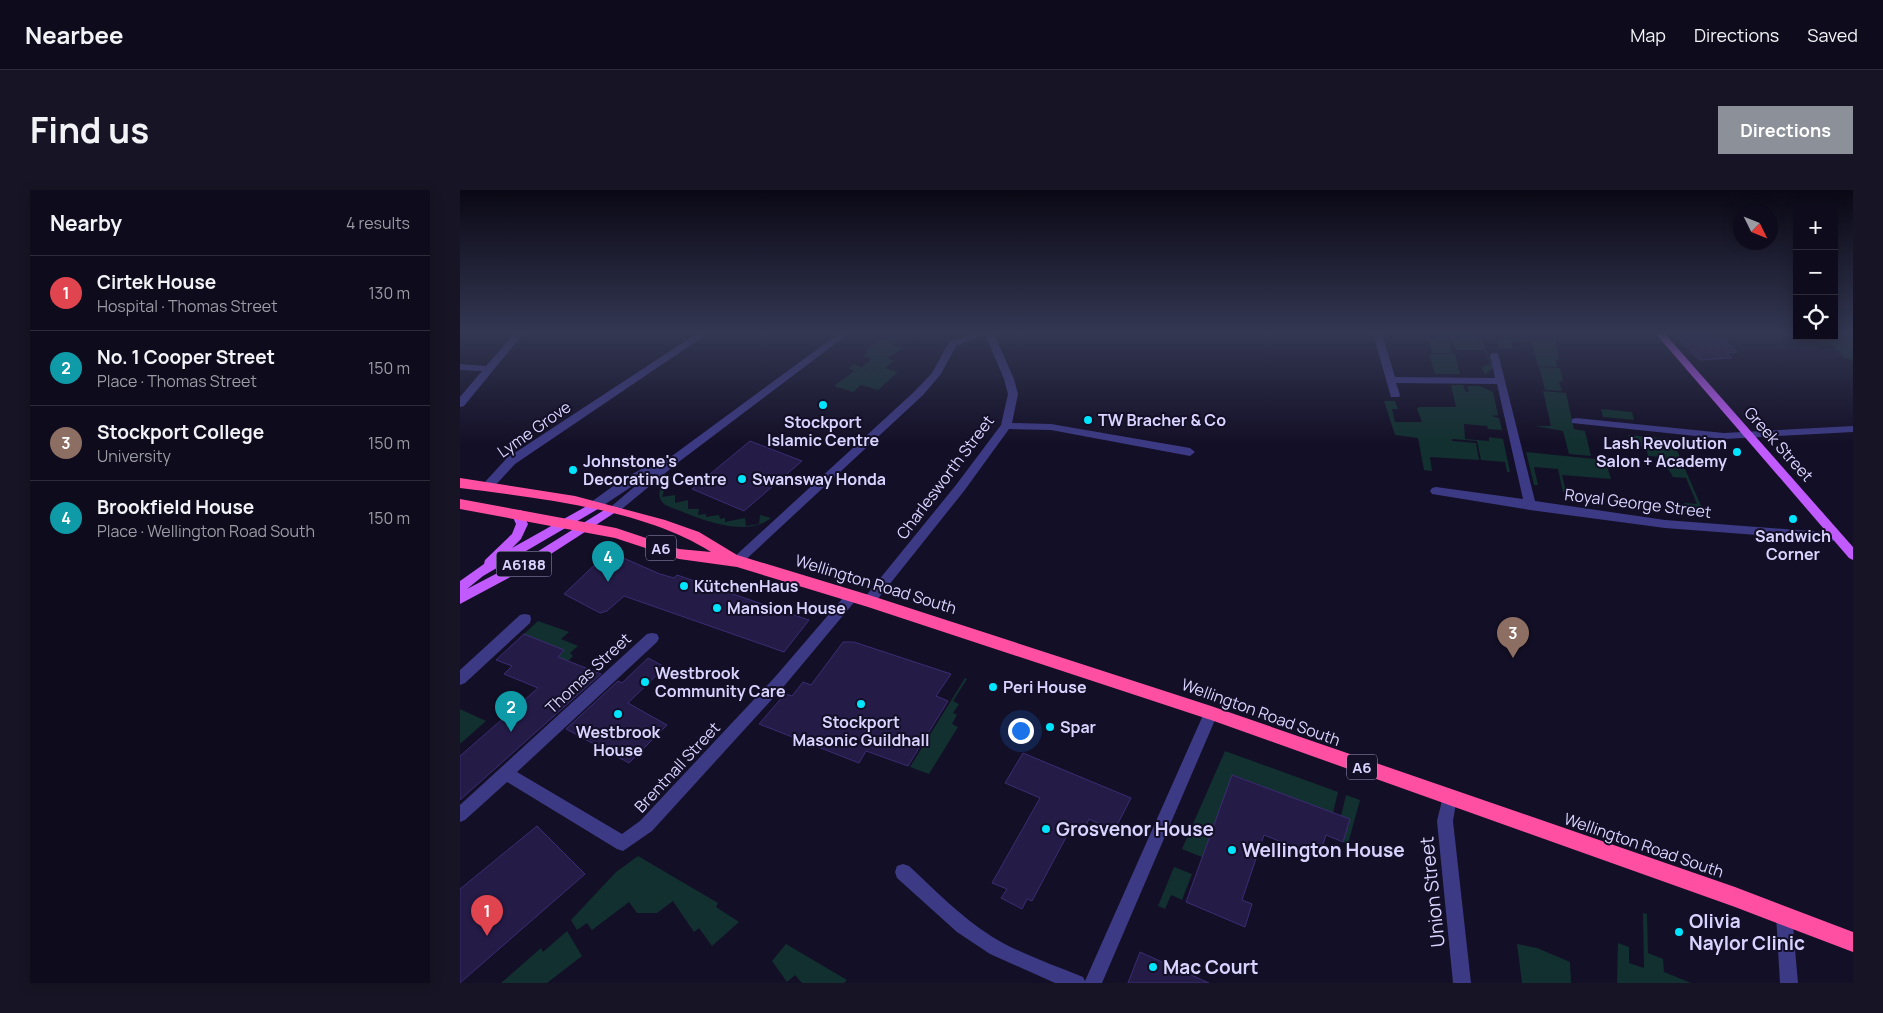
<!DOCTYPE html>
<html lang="en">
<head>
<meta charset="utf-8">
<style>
  :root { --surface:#0e0b1c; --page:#171425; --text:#f1f3f6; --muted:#9b9ba3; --line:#2e2b3b; --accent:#8c9099 }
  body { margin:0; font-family:Manrope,sans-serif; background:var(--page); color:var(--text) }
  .controls { position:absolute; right:15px; top:15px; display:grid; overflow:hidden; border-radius:0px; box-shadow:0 2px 12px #0003 }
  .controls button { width:45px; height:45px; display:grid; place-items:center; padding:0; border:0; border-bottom:1px solid var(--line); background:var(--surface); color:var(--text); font:25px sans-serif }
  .compass { position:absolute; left:1273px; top:15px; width:45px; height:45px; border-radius:50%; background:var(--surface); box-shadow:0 2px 12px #0003; rotate:133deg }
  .you { position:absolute; left:560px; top:540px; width:18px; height:18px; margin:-12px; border:4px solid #fff; border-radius:50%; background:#1a73e8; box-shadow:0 0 0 8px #1a73e833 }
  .badge { display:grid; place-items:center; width:32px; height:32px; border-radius:50%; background:var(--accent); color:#fff; font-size:16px; font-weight:700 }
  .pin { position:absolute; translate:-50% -41px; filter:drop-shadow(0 1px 2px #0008) }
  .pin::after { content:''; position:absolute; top:26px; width:18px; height:15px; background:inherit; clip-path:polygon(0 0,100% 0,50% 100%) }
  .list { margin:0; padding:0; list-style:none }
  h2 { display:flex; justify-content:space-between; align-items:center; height:65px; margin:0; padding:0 20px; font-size:21px }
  h2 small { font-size:16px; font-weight:400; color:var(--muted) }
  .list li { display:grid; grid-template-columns:32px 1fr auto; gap:15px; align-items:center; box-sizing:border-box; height:75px; padding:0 20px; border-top:1px solid var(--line) }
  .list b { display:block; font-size:19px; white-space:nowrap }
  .list p { margin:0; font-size:16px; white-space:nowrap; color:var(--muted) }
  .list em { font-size:16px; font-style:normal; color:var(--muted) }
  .icon { flex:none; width:28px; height:28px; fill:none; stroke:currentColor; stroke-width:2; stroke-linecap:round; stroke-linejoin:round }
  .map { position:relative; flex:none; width:1393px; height:793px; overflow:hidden; border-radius:0px }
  header { display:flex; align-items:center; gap:30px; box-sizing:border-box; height:70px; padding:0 25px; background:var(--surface); border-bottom:1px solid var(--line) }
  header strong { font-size:24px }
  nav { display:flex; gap:28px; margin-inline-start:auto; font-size:18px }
  .intro { display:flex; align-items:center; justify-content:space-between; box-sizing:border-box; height:120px; padding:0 30px }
  h1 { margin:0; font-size:35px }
  .button { padding:12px 22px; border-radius:0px; background:var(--accent); color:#fff; font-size:18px; font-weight:700 }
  main { display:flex; gap:30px; padding:0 30px }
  aside { flex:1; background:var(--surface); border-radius:0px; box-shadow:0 2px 12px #0003 }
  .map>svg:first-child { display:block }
  .green { fill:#12302f }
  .building { fill:#241b47; stroke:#3b2d73 }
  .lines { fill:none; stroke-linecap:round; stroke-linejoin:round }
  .minor { fill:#3d3a85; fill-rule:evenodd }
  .major { fill:#c25bff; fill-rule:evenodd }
  .highway { fill:#ff4fa3; fill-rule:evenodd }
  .poi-dot { fill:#00e5ff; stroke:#130f26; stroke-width:2 }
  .labels { text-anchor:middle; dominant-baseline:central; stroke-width:4; stroke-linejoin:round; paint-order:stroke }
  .shield { fill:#130f26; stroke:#9e99be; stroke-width:1 }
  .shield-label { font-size:15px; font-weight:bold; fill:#d9d4ff }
  .poi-label { font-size:16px; font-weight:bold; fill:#d9d4ff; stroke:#130f26; text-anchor:start }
  .street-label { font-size:16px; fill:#d9d4ff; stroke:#130f26 }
  .near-poi-label { font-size:19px; font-weight:bold; fill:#d9d4ff; stroke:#130f26; text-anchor:start }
  .near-street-label { font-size:19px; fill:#d9d4ff; stroke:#130f26 }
</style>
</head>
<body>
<header>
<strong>Nearbee</strong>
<nav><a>Map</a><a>Directions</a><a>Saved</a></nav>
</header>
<div class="intro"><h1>Find us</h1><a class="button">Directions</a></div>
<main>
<aside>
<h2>Nearby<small>4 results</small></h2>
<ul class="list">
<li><span class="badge" style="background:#e0444e">1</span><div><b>Cirtek House</b><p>Hospital · Thomas Street</p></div><em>130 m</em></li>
<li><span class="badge" style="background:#0f9aa8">2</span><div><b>No. 1 Cooper Street</b><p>Place · Thomas Street</p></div><em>150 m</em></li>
<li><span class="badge" style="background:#8d6e63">3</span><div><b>Stockport College</b><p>University</p></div><em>150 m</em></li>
<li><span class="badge" style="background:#0f9aa8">4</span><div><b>Brookfield House</b><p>Place · Wellington Road South</p></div><em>150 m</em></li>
</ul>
</aside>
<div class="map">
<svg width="1393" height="793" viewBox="0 0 1393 793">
  <rect width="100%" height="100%" fill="#130f26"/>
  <g class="green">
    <polygon points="433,144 455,147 448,152 440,149 433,155 442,158 428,168 434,171 425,178 438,182 418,200 401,195 393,202 374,196 394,181 388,178 394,174 402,177 412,169 404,166 408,163 405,161 420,149 425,150"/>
    <polygon points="977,144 1014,144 1017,149 1021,149 1033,178 1025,185 1021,177 1030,174 1024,160 995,160 990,148 999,147 988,147 992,163 973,163 967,147 977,147"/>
    <polygon points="1374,144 1386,144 1393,147 1393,170 1385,168 1372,155 1360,155 1352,146 1374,146"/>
    <polygon points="1037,149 1095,150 1099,170 1096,170 1097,177 1078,176 1072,153 1051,151 1052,159 1039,158"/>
    <polygon points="969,164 995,164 1000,184 975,184"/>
    <polygon points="1079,177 1100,178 1103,191 1099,192 1102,201 1085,200"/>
    <polygon points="991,195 1003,195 1006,202 1009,202 1007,196 1020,196 1033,202 1038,225 1032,226 1039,228 1042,240 1028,239 1027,236 1004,234 1005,249 1029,251 1029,247 1043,249 1050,282 1047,282 1045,272 1021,270 1017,251 992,249 992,251 1016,253 1019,270 970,267 972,281 964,280 958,248 935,245 924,211 935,211 938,219 932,219 935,232 962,232 957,219 959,217 996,217"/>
    <polygon points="1083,201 1106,203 1114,239 1125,241 1131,266 1109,264 1103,241 1075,236 1091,236"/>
    <polygon points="1141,219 1172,222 1174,230 1143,227"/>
    <polygon points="1168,245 1212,249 1245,325 1227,324 1224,313 1237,314 1226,288 1213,287 1207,277 1209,277 1204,267 1188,266 1186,257 1172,256"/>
    <polygon points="1066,262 1145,270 1151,289 1102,285 1106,302 1103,302 1098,279 1074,277 1078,295 1074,295"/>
    <path d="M 207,292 L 202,307 L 215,305 L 215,313 L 228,310 L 228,319 L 239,319 L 238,325 L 246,324 L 246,327 L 259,325 L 260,329 L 265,328 L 265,332 L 285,328 L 286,336 L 299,334 L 300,325 L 311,328 C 283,350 234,326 205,315 C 198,308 198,303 202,294 Z"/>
    <polygon points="78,431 109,442 101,449 118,456 110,463 113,466 108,471 98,467 104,460 64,444"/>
    <polygon points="505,488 507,489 493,511 499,514 493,523 497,525 492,534 498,537 469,584 450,577"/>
    <polygon points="0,519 26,531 0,554"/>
    <polygon points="765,561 878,602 873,623 773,585 742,667 722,659"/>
    <polygon points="886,605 900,610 888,654 883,652 890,629 881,626"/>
    <polygon points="178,666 258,713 256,717 279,732 252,756 239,738 234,742 213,711 197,723 177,723 169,712 132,740 127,733 117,740 111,730 156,682"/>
    <polygon points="714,677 732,684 722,710 711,705 705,719 698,716"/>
    <polygon points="1183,723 1187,724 1188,763 1203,769 1204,782 1231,793 1157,793 1158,753 1169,757 1169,773 1184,778"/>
    <polygon points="107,741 122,766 87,793 41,793 81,758 83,762"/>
    <polygon points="326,754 387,790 384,793 342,793 335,785 327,792 312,771"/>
    <polygon points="1057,754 1077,758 1110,772 1111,793 1062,793"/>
  </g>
  <g class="building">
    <polygon points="1215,144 1259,144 1277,162 1267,163 1272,168 1239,170"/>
    <polygon points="290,251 342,271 284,321 232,299"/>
    <polygon points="152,363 200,384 214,388 217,385 349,430 324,462 164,406 147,421 140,423 104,404 145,365"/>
    <polygon points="64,444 104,460 98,467 141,484 0,610 0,566 78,498 44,484 52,476 36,470"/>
    <polygon points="383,452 394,452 491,484 476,506 488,511 448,576 406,561 399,573 299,534 325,504 332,506 343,492 351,495"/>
    <polygon points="188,468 205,477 168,513 207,535 169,573 106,539 158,491 162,493"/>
    <polygon points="563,563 671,608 654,641 629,629 623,642 611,638 572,711 567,709 562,719 541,708 547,699 532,693 580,608 545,593"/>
    <polygon points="772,585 890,629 883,652 866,645 859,667 804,645 782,710 792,714 785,737 726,712"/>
    <polygon points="77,636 125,684 0,793 0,699"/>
    <polygon points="680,762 749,793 668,793"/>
  </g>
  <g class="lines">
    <g class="minor">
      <polygon points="54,144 63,144 4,216 0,217 0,207 22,181 0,180 0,174 26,176"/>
      <polygon points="236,144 247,144 55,274 31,300 23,300 21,297 23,294 47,268"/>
      <path d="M 378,144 L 388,144 L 220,271 L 157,323 L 149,323 L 147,320 L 186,287 L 138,319 L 130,319 L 128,316 L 130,313 C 144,303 185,271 201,274 Z"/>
      <polygon points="512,144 524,144 496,156 481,184 463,205 281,374 273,374 271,371 273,368 455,201 472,183 489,152"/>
      <polygon points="525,144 534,144 554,189 558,204 552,233 591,234 730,258 735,262 730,266 591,240 549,239 504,301 413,415 405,415 403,411 405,407 496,295 541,235 548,204 544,189"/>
      <polygon points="913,144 922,144 935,187 1035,188 1030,165 1032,163 1038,163 1075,311 1205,330 1377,343 1383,347 1377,351 1205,338 1070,320 972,304 970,301 972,298 976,297 1063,309 1037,194 936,193 940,205 939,207 931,207"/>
      <polygon points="1116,228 1264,243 1393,236 1393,242 1264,249 1112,233 1112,229"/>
      <polygon points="392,401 396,402 398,406 396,410 325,495 192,641 163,661 157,659 47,592 5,630 0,632 0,615 187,444 192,443 197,444 199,448 197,452 57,582 162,644 180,631 315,487 388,402"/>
      <polygon points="65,424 70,425 71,429 70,433 5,493 0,495 0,480 60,425"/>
      <path d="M 751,517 L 756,519 L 758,523 L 642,793 L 595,793 L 530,764 L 497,742 L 437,688 L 435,682 L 437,676 L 443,674 L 449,676 C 475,700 501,727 531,746 C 560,764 592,774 623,787 L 625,791 L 744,523 L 746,519 Z"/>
      <polygon points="989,600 994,602 997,607 993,631 1011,793 993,793 977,631 984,602"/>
      <polygon points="1324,717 1330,719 1332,725 1338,793 1320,793 1316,725 1318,719"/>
    </g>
    <g class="major">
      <polygon points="1196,144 1205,144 1393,357 1393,370 1389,368"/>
      <polygon points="134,312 140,316 138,319 23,386 7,399 72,365 149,317 157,317 159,320 80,371 0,414 0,391 24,374 25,370 52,344 56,334 51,323 53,320 61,320 68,334 61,349 52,358"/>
    </g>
    <path class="highway" d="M 0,288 L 115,306 L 205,330 L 239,342 L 277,365 L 409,405 L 751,516 L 1275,697 L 1393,742 L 1393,762 L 1275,717 L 751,530 L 408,417 L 277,377 L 219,369 L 155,348 L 0,319 L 0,309 L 156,338 L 219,359 L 251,362 C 184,319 78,308 0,298 Z"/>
  </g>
  <linearGradient id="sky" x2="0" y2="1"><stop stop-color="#0a0815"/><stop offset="0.56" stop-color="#333752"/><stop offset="1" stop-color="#333752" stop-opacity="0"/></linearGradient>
  <rect width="1393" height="255" fill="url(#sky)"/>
  <g class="poi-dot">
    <circle cx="363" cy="215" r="5"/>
    <circle cx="628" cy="230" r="5"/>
    <circle cx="1277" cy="262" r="5"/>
    <circle cx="113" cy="280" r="5"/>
    <circle cx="282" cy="289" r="5"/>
    <circle cx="1333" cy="329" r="5"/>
    <circle cx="224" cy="396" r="5"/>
    <circle cx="257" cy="418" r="5"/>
    <circle cx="185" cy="492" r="5"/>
    <circle cx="533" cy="497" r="5"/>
    <circle cx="401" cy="514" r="5"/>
    <circle cx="158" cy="524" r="5"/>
    <circle cx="590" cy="537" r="5"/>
    <circle cx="586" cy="639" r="5"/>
    <circle cx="772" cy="660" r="5"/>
    <circle cx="1219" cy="742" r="5"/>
    <circle cx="693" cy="777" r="5"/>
  </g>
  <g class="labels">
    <g class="shield">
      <rect x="186" y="345.5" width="30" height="25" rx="4"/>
      <rect x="36.5" y="361.5" width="55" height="25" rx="4"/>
      <rect x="887" y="564.5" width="30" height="25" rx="4"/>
    </g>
    <g class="shield-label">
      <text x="201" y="358">A6</text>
      <text x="64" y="374">A6188</text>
      <text x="902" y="577">A6</text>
    </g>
    <g class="poi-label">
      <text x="638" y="230">TW Bracher &amp; Co</text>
      <text x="363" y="232" text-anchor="middle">Stockport<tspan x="363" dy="18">Islamic Centre</tspan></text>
      <text x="1267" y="253" text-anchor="end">Lash Revolution<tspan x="1267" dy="18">Salon + Academy</tspan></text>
      <text x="123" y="271">Johnstone's<tspan x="123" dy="18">Decorating Centre</tspan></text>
      <text x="292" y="289">Swansway Honda</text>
      <text x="1333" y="346" text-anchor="middle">Sandwich<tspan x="1333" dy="18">Corner</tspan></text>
      <text x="234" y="396">KütchenHaus</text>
      <text x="267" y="418">Mansion House</text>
      <text x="195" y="483">Westbrook<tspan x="195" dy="18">Community Care</tspan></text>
      <text x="543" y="497">Peri House</text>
      <text x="401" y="532" text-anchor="middle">Stockport<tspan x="401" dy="18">Masonic Guildhall</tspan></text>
      <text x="600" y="537">Spar</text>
      <text x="158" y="542" text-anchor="middle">Westbrook<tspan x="158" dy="18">House</tspan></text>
    </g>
    <g class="street-label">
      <text transform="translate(74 239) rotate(-35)">Lyme Grove</text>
      <text transform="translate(1319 254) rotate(48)">Greek Street</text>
      <text transform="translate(485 287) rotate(-53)">Charlesworth Street</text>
      <text transform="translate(1178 313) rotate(7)">Royal George Street</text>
      <text transform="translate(416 394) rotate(17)">Wellington Road South</text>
      <text transform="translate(128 483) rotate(-43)">Thomas Street</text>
      <text transform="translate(801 522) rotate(20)">Wellington Road South</text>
      <text transform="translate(217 577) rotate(-47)">Brentnall Street</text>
      <text transform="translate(1184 655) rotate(19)">Wellington Road South</text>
    </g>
    <g class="near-poi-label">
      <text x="596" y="639">Grosvenor House</text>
      <text x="782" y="660">Wellington House</text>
      <text x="1229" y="731">Olivia<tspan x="1229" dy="22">Naylor Clinic</tspan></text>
      <text x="703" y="777">Mac Court</text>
    </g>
    <g class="near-street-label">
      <text transform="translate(972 702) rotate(-96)">Union Street</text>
    </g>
  </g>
</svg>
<div class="controls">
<button>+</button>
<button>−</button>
<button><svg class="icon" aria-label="locate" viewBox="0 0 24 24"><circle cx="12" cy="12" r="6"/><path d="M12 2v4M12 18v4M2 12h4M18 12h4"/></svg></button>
</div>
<svg class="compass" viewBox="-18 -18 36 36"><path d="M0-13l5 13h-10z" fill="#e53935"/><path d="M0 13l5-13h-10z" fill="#9b9ba3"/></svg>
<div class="you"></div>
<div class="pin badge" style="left:27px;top:746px;background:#e0444e">1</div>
<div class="pin badge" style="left:51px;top:542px;background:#0f9aa8">2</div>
<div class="pin badge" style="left:1053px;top:468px;background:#8d6e63">3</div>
<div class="pin badge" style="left:148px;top:392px;background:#0f9aa8">4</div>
</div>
</main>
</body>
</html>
